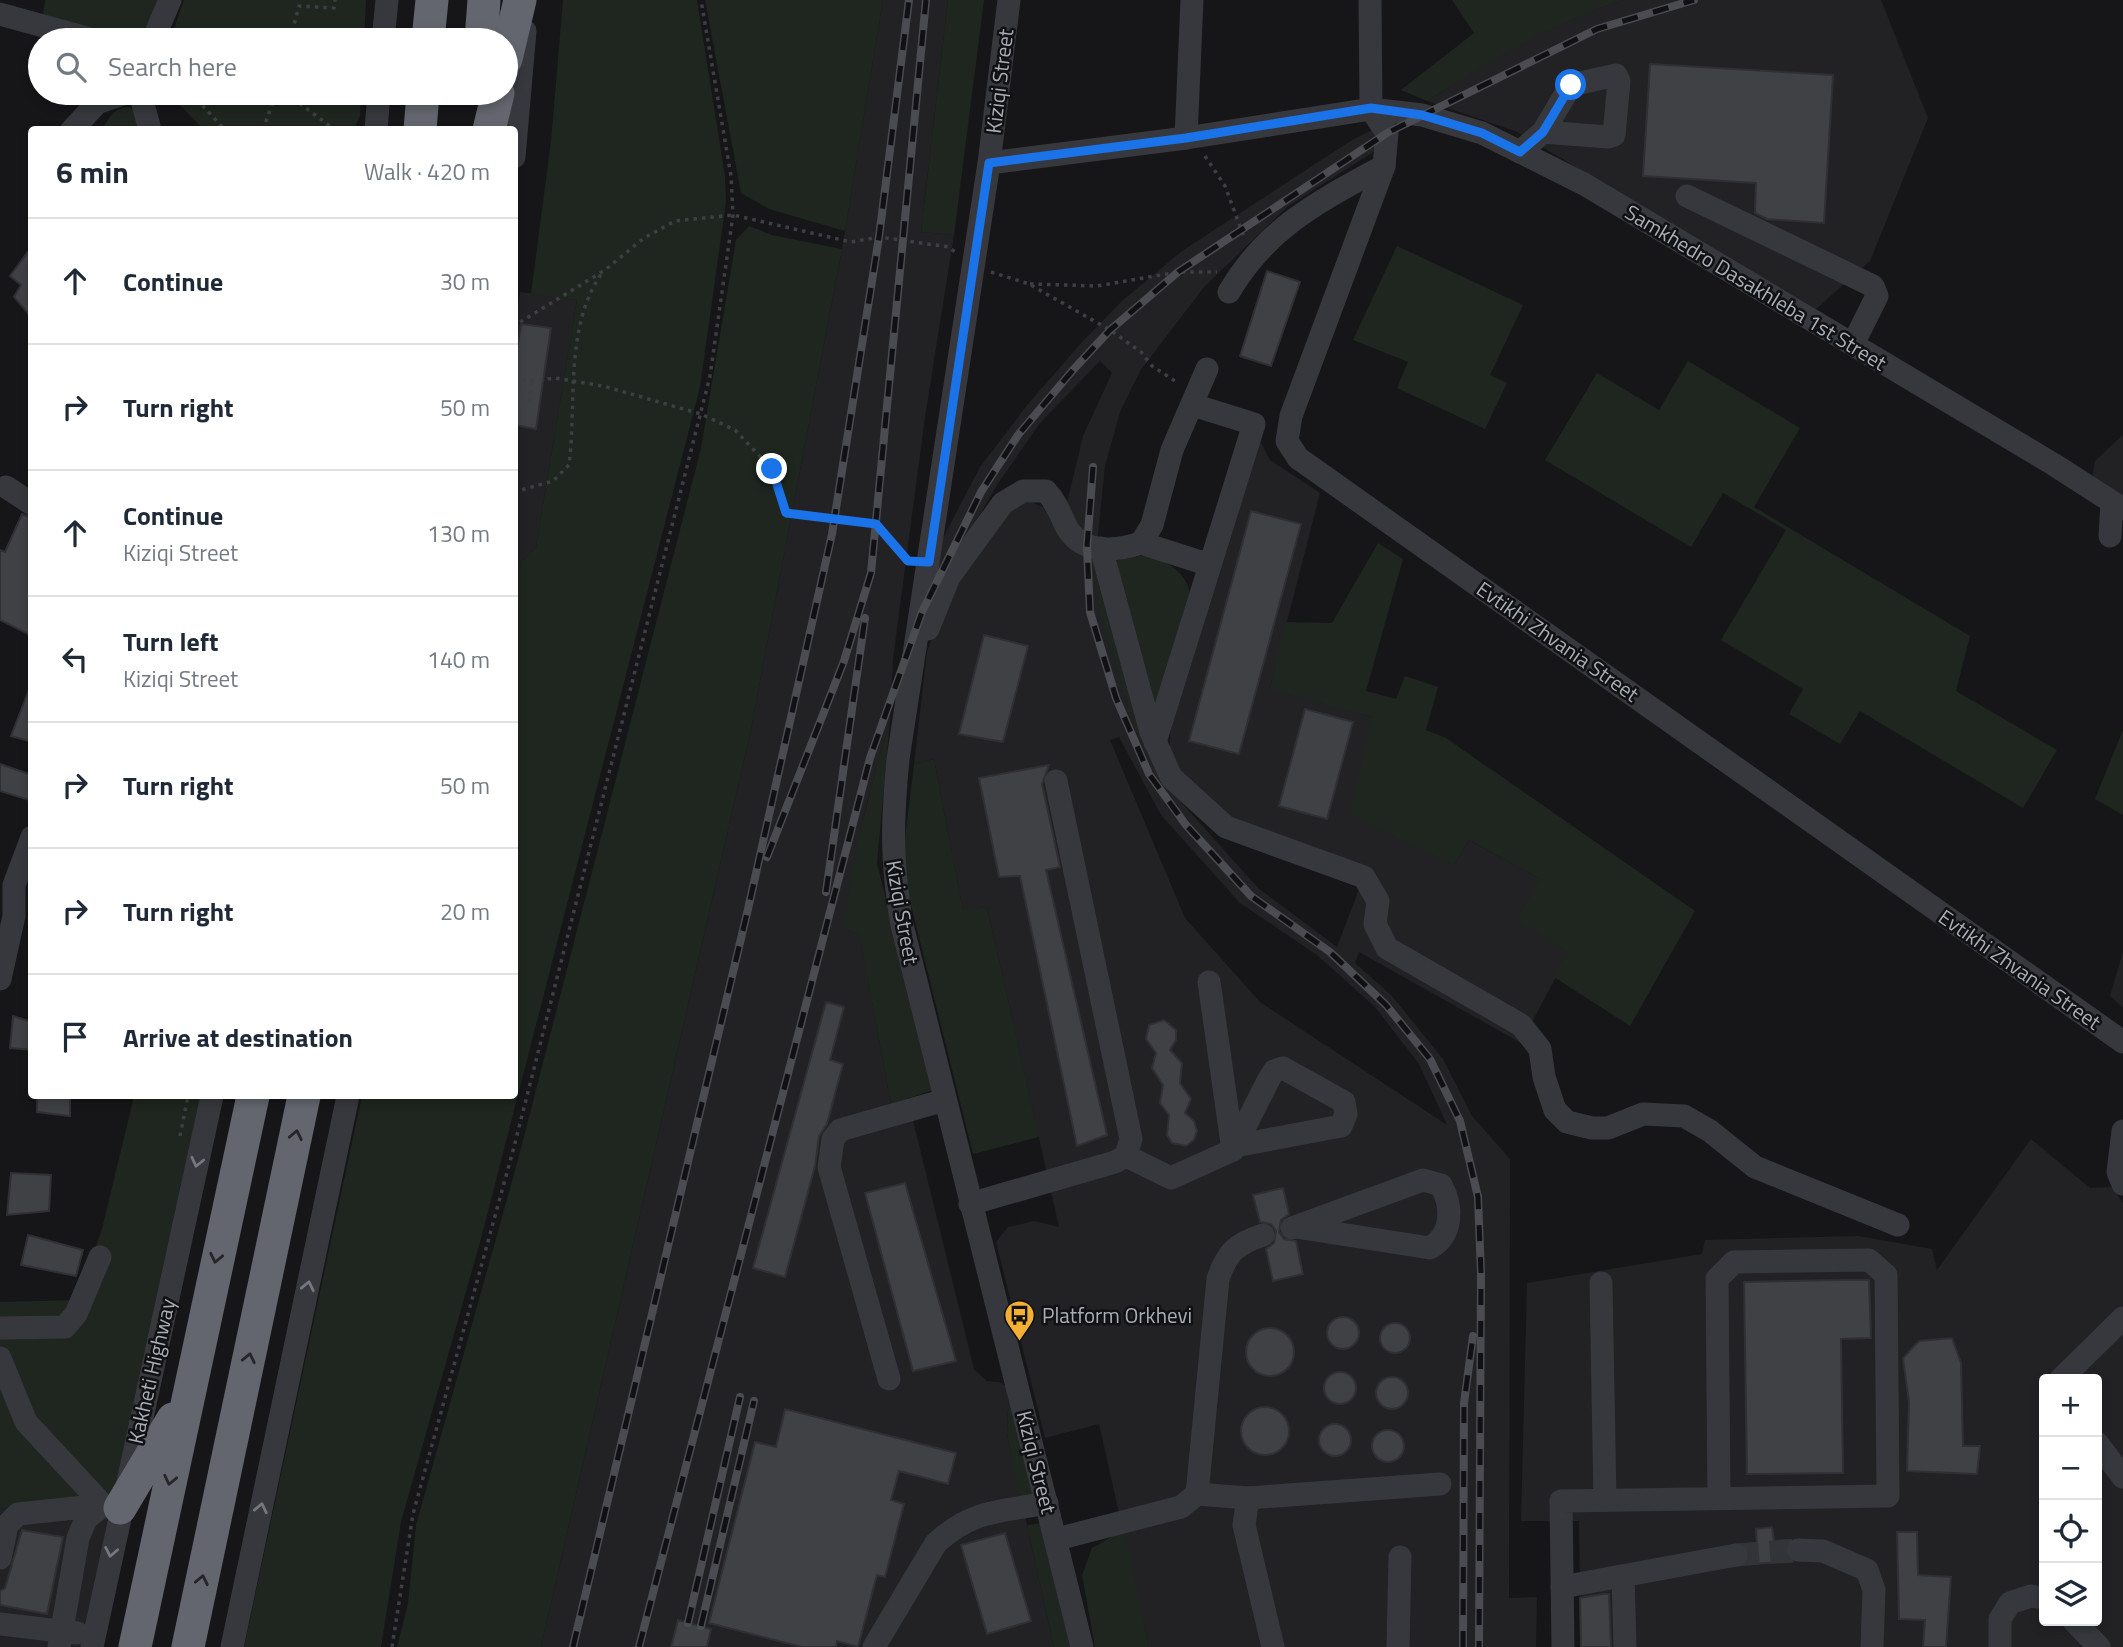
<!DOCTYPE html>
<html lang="en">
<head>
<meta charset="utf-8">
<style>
  :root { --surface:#fff; --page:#f2f2f3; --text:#1f2937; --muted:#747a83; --line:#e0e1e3 }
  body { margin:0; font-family:"Titillium Web",sans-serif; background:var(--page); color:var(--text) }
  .controls { position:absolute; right:21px; bottom:21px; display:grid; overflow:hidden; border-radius:7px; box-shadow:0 4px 10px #0003 }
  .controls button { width:63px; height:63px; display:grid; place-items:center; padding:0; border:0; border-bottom:2px solid var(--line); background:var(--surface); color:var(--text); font:35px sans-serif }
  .stop { position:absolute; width:21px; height:21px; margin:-16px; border:5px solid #1a73e8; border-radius:50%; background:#fff }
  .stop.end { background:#1a73e8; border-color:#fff; box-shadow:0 2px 7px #0008 }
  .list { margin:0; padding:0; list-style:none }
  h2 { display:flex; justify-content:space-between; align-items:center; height:91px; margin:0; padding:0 28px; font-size:30px }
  h2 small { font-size:23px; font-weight:400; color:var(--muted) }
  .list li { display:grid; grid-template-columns:46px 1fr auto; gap:21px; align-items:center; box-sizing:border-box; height:126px; padding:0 28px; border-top:2px solid var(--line) }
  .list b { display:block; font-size:26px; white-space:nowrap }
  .list p { margin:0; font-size:23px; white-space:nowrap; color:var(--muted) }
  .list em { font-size:23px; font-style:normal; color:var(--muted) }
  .icon { flex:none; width:38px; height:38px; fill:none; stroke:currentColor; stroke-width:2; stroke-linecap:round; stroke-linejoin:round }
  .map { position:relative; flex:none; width:2123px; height:1647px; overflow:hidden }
  .search { position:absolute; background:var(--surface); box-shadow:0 4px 10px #0003; left:28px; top:28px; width:490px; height:77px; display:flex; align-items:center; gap:18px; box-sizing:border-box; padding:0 24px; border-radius:38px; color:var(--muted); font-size:26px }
  .panel { position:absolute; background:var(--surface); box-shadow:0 4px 10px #0003; left:28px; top:126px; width:490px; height:973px; border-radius:7px }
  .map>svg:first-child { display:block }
  .built { fill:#222225; fill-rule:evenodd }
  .green { fill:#1e261f }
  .building { fill:#404145; stroke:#303034; stroke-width:2 }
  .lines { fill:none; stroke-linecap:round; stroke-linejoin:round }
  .minor-tunnel { stroke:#333438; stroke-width:23; stroke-dasharray:23 11; stroke-linecap:butt }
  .path { stroke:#3d3f44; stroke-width:3.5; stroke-dasharray:3.5 5; stroke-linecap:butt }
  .minor { stroke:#37383d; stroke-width:23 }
  .highway { stroke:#63666e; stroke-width:33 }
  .rail-casing { stroke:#4a4c52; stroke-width:8 }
  .rail { stroke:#111113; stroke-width:5; stroke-dasharray:16; stroke-linecap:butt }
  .oneway { stroke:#26262a }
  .oneway2 { stroke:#757881 }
  .route { stroke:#1a73e8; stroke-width:9 }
  .labels { text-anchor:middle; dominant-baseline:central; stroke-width:5; stroke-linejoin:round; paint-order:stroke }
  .street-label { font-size:21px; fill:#a8adb8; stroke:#111113 }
  .poi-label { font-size:21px; fill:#a8adb8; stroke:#111113; text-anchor:start }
</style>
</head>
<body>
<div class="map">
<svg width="2123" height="1647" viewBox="0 0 2123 1647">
  <rect width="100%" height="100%" fill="#161618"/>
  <g class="built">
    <polygon points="883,0 948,0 921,232 954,235 925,417 893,659 890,721 866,806 845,929 859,932 891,1104 908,1100 974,1369 987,1381 999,1382 1009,1388 1007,1434 1054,1647 541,1647 750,734 842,249"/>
    <polygon points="1623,0 1881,0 1928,118 1870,261 1816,309 1515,131 1427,101 1506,50 1587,12"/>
    <path d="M 1382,125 L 1386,144 L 1287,207 L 1204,287 L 1140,371 L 1120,412 L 1105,466 L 1095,564 L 1164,783 L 1258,888 L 1337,947 L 1366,871 L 1227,820 L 1177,770 L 1169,753 L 1171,725 L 1258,437 L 1270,460 L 1320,493 L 1270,688 L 1372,717 L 1454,865 L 1469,840 L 1540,879 L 1569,952 L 1521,1043 L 1359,952 L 1355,963 L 1392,996 L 1443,1059 L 1472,1116 L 1510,1159 L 1509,1598 L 1537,1597 L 1536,1647 L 1149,1647 L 1099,1424 L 1045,1438 L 996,1242 L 1008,1227 L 1034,1221 L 1059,1227 L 987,907 L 963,911 L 934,759 L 914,764 L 927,652 L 945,598 L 1013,505 L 1031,502 L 1043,507 L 1060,532 L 1083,436 L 1112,373 L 1100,361 L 1040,423 L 999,482 L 954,558 L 917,638 L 942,540 L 980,467 L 1028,404 L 1082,342 L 1122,301 L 1182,251 L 1352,140 ZM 1119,737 L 1161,815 L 1240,903 L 1317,955 L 1375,1007 L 1419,1064 L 1447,1125 L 1260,1002 L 1185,918 L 1110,740 Z"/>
    <polygon points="520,292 577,300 536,547 515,568 514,337"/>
    <polygon points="2123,435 2123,501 2092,479 2095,461"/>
    <polygon points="2123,952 2123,1008 2110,996"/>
    <path d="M 2031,1139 L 2090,1188 L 2112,1187 L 2123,1203 L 2123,1647 L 1581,1647 L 1579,1521 L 1521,1521 L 1527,1283 L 1702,1254 L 1705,1240 L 1858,1236 L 1932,1249 L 1937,1270 ZM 2044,1379 L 2097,1379 L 2097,1621 L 2044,1621 Z"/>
    <polygon points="115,1491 83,1647 0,1647 0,1509"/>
  </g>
  <g class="green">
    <path d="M 45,0 L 161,0 C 158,8 155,19 151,25 C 131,53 70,24 43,16 Z"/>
    <polygon points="184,0 366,0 364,40 170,40"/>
    <polygon points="563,0 697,0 725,176 726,202 700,387 482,1235 401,1522 381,1647 244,1647 362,1096 514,1096 515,568 536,547 577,300 531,294 551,141"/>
    <polygon points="705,0 883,0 845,231 769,209 741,193"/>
    <polygon points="948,0 984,0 954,235 921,232"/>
    <path d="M 1452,0 L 1623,0 C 1552,23 1490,61 1427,101 L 1401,90 L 1474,33 Z"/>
    <polygon points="168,93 361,93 360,115 354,130 203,129"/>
    <path d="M 127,107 L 135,110 L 144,130 L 102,130 C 109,118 113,109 127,107 Z"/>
    <polygon points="749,226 772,235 842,249 750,734 541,1647 397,1647 408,1603 416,1525 519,1156 701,448 736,240"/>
    <polygon points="1397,246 1523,305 1490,375 1507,383 1485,429 1397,388 1408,362 1353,340"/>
    <polygon points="1688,361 1800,428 1754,507 1970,636 1956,691 2057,750 2023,808 1860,711 1840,744 1789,714 1803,689 1721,640 1786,530 1723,493 1691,547 1545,460 1597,373 1659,410"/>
    <polygon points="1378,543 1403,559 1366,691 1396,699 1405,676 1438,687 1426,730 1446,738 1695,911 1630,1026 1554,977 1568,952 1517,920 1540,879 1469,840 1454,865 1350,815 1372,717 1270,689 1285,622 1332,623"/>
    <path d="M 1145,555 C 1166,561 1185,570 1190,593 L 1152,717 L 1114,561 Z"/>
    <polygon points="1095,564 1164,783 1138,733 1099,612"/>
    <path d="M 890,721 L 877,863 L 933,1090 L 891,1104 L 859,933 L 845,929 C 851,858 870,789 890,721 Z"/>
    <polygon points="2123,730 2123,815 2095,799"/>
    <polygon points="934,759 963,910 987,907 1039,1137 973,1154 906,885 904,847 914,764"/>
    <polygon points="134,1096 204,1096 115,1491 0,1509 0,1302 77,1300 102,1229"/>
    <polygon points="1009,1388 1035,1497 1021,1501 1007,1434"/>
    <polygon points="1042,1523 1072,1647 1054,1647 1027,1525"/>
    <polygon points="1124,1530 1149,1647 1095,1647 1082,1575 1092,1548"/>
  </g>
  <g class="building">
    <polygon points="1650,64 1833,75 1824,223 1767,219 1755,213 1756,183 1643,176"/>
    <polygon points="32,246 32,318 14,297 21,285 10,276"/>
    <polygon points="1267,271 1300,282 1271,366 1240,356"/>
    <polygon points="521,324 551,328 536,429 514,425 514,369"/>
    <polygon points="1251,511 1301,524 1239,754 1189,741"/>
    <polygon points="22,514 32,518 32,636 0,620 0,550 5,552"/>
    <polygon points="984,635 1028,646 1003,742 959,734"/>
    <polygon points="30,687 32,687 32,742 11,736"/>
    <polygon points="1305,709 1353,722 1327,819 1279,806"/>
    <polygon points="0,764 32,775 32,801 0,791"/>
    <polygon points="1049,765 1042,784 1060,867 1046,870 1107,1135 1077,1146 1020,876 999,877 979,778"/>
    <polygon points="826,1002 844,1007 830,1060 843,1064 827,1124 819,1136 815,1166 785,1277 753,1268"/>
    <polygon points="13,1016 32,1022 32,1050 10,1048"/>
    <polygon points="1164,1020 1176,1030 1176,1040 1170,1050 1182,1063 1180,1083 1191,1099 1185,1113 1194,1121 1197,1131 1194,1140 1186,1146 1172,1143 1167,1135 1169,1115 1160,1103 1163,1085 1152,1068 1156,1053 1146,1039 1149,1025"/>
    <polygon points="37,1096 70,1096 70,1116 37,1112"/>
    <polygon points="11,1173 51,1175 49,1211 7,1215"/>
    <polygon points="905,1183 956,1361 913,1371 865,1193"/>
    <polygon points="1283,1188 1289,1214 1281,1220 1279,1232 1284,1239 1296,1241 1303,1274 1273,1281 1266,1249 1274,1243 1276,1231 1271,1224 1260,1222 1253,1195"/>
    <polygon points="28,1235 83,1250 76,1276 21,1265"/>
    <polygon points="1840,1280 1869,1280 1871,1338 1841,1339 1843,1473 1747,1474 1744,1282"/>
    <circle cx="1343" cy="1333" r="16"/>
    <circle cx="1395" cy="1338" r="15"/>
    <circle cx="1270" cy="1352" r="24"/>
    <polygon points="1952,1338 1961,1363 1963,1446 1980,1446 1977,1474 1907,1471 1909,1402 1903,1358 1919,1341"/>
    <circle cx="1340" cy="1388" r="16"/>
    <circle cx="1392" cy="1393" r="16"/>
    <circle cx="1265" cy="1431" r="24"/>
    <polygon points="785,1409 956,1453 948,1484 899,1471 891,1500 904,1504 885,1577 877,1575 858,1647 837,1641 836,1647 802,1647 709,1623 755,1442 776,1447"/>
    <circle cx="1335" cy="1440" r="16"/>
    <circle cx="1388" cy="1446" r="16"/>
    <polygon points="1772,1527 1774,1541 1789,1540 1784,1550 1791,1562 1746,1564 1750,1553 1747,1546 1757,1546 1756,1529"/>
    <polygon points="22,1530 63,1537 47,1614 0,1605 0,1591 5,1588"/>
    <polygon points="1897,1532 1917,1532 1918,1575 1951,1577 1946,1647 1923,1647 1925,1620 1899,1619"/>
    <polygon points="1005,1533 1031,1621 987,1634 961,1545"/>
    <polygon points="1603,1594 1609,1594 1611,1647 1581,1647 1580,1598"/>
    <polygon points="678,1620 711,1629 707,1647 671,1647"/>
  </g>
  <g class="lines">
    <polyline class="minor-tunnel" points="1736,1555 1798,1550"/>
    <g class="path">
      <polyline points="270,38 283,40"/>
      <polyline points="290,40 299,6 334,8 335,0"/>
      <polyline points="191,93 225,130"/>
      <polyline points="286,93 335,130"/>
      <polyline points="263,130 276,93"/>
      <polyline points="1205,156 1225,186 1244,237"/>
      <polyline points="991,272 1029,284 1110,330 1141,352 1152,366 1178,383"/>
      <polyline points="1030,284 1097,286 1178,272 1217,272"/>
      <polyline points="514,337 517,324 605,270 644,238 675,221 733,215 851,242 879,237 949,247 955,252"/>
      <polyline points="514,378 532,381 555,378 603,386 701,414 735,430 772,469 787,513 846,518 876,524 907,559"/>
      <polyline points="529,402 532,381"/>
      <path d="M 514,492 L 553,481 L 569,465 C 577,403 564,327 602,273"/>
      <polyline points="180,1136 188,1096"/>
      <polyline points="392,1647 413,1514 514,1147 710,376 733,215 731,176 701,0"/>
    </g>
    <g class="minor">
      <path d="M 1009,0 L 989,163 L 898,759 C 892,822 891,862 902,925 L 1082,1647"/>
      <polyline points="1370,0 1371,109"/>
      <polyline points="0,14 94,40"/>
      <polyline points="153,40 170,0"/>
      <polyline points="383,40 387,0"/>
      <polyline points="140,93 150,130"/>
      <polyline points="1371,109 1387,133 1384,166 1291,416 1287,441 1298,458 2123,1042"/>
      <polyline points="72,130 97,103 126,93"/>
      <polyline points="376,130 379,93"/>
      <polyline points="1186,138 1192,0"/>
      <polyline points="1520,152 1543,132 1608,137 1614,135 1619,81 1616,75 1571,85 1543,132"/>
      <polyline points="514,157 525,31"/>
      <polyline points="989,163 1186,138 1371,109 1422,115 1482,133 1584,184 2053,464 2123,509"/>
      <polyline points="1687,196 1873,286 1877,296 1853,344"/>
      <path d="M 1229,292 C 1267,227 1320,201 1384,166"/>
      <polyline points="6,487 32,504"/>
      <polyline points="2110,536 2112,502"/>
      <polyline points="1141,543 1210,565"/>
      <polyline points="1101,548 1151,732 1171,777 1226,827 1364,877 1378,901 1375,924 1387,948 1521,1025 1540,1049 1544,1077 1555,1110 1567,1122 1592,1128 1608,1128 1643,1114 1684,1116 1710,1131 1755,1167 1898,1225"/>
      <path d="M 928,629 L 949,577 L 1003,503 L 1023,491 L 1046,491 C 1056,502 1059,511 1065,524 C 1079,554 1114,552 1141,543 L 1152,525 L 1172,450 L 1207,369"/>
      <polyline points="1155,742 1254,424 1193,405"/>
      <polyline points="0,979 14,916 14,885 32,837"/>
      <polyline points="2123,1131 2118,1172 2123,1184"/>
      <polyline points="1233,1150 1235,1146 1269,1079 1274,1071 1283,1068 1344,1102 1346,1114 1341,1126 1235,1146"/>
      <polyline points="1126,1156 1171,1178 1233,1150 1209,982"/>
      <polyline points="970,1204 1115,1162 1126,1156 1131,1139 1056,781"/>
      <path d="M 1292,1228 L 1423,1180 L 1441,1185 C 1453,1207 1453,1234 1430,1248 L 1296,1227"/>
      <polyline points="1601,1283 1605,1500"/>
      <polyline points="0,1328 65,1327 76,1314 100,1257"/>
      <polyline points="0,1358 26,1422 103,1505 120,1508"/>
      <polyline points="889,1379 829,1167 833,1139 840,1130 945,1100"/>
      <polyline points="2061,1379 2123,1318"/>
      <polyline points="2097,1443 2123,1477"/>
      <polyline points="1197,1494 1248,1498 1440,1484"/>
      <polyline points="1248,1498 1244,1525 1273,1647"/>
      <path d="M 1057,1539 L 1181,1507 L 1197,1494 L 1218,1279 C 1227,1252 1236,1244 1263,1235"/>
      <polyline points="1798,1550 1823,1551 1867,1570 1874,1590 1872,1647"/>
      <polyline points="0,1558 7,1525 18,1514 103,1505"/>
      <polyline points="1623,1576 1625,1647"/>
      <polyline points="1562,1587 1736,1555"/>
      <polyline points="2074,1621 2099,1647"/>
      <polyline points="0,1624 77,1633"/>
      <polyline points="59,1647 78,1538 86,1519 103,1505"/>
      <polyline points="92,1647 212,1096"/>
      <polyline points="232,1647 348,1096"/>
      <path d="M 874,1647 L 936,1543 C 974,1509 1000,1512 1047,1503"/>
      <polyline points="1398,1647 1400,1557"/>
      <polyline points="1563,1647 1561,1501 1888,1496 1886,1275 1869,1260 1734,1262 1717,1279 1719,1498"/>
      <polyline points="2000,1647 2000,1619 2010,1603 2031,1596 2044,1598"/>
    </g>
    <g class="highway">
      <polyline points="428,40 432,0"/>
      <polyline points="481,40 484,0"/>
      <polyline points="506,59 520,0"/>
      <polyline points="420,130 423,93"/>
      <polyline points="489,130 498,93"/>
      <polyline points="120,1508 173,1419"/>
      <polyline points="135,1647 253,1096"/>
      <polyline points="188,1647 304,1096"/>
    </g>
    <defs>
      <g id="rail">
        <polyline points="1093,467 1087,547 1090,612 1116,698 1149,774 1186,825 1251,896 1330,952 1386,1005 1430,1059 1460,1121 1478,1197 1481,1273 1479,1647"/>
        <polyline points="767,857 844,661 871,573 926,0"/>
        <polyline points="826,892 865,618"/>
        <polyline points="688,1623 740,1397"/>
        <polyline points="701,1626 754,1401"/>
        <polyline points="573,1647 748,909 832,534 879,237 909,0"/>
        <polyline points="639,1647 870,758 922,612 981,492 1018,435 1073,370 1110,330 1178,272 1387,133 1597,29 1694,0"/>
        <polyline points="1463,1647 1464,1403 1473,1336"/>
      </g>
    </defs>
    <use href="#rail" class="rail-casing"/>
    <use href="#rail" class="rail"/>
  </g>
  <defs><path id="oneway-chevron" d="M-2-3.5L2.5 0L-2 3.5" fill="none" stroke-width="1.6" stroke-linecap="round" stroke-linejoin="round" transform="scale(1.75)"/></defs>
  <g class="oneway">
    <use href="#oneway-chevron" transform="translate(296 1135) rotate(-78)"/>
    <use href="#oneway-chevron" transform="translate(216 1258) rotate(102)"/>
    <use href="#oneway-chevron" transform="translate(249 1358) rotate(-78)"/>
    <use href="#oneway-chevron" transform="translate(170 1480) rotate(102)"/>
    <use href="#oneway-chevron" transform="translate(202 1580) rotate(-78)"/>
  </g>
  <g class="oneway2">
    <use href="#oneway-chevron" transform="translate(197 1162) rotate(103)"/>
    <use href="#oneway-chevron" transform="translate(308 1286) rotate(-78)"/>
    <use href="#oneway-chevron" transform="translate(261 1508) rotate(-78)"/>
    <use href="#oneway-chevron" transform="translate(111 1552) rotate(101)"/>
  </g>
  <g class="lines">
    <polyline class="route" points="772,469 786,513 876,524 908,561 929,562 989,163 1186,138 1371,108 1422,115 1482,133 1520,152 1543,132 1571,85"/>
  </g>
  <defs>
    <symbol id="bus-pin" viewBox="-11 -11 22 30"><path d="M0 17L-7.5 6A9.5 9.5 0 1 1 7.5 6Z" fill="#f2b134" stroke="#111113"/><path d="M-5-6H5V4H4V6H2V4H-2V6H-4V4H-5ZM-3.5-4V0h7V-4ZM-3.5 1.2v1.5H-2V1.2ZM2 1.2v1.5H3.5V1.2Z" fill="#111"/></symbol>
  </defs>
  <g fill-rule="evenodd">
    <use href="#bus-pin" x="1002" y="1298" width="35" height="47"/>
  </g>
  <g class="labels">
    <g class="street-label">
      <text transform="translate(999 81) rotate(-83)">Kiziqi Street</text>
      <text transform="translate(1756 287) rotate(31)">Samkhedro Dasakhleba 1st Street</text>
      <text transform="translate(1558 641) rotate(35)">Evtikhi Zhvania Street</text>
      <text transform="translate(903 912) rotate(80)">Kiziqi Street</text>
      <text transform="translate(2020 969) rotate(35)">Evtikhi Zhvania Street</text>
      <text transform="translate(151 1371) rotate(-77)">Kakheti Highway</text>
      <text transform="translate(1037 1462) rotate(76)">Kiziqi Street</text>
    </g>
    <g class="poi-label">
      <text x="1042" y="1315">Platform Orkhevi</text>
    </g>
  </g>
</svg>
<div class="controls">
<button>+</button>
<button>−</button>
<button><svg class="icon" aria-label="locate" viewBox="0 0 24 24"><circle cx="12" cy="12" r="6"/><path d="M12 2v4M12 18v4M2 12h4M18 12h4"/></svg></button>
<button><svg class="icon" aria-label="layers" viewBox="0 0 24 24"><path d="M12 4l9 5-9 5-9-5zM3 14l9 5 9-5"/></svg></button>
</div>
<div class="stop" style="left:1571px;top:85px"></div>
<div class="stop end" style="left:772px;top:469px"></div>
<div class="search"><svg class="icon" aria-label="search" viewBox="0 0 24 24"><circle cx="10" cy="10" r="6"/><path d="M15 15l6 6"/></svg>Search here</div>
<section class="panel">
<h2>6 min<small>Walk · 420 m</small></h2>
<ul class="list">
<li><svg class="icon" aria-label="ahead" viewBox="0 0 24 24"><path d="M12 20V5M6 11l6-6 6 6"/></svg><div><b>Continue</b></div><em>30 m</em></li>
<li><svg class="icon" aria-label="right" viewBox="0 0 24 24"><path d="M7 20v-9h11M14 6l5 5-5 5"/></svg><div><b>Turn right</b></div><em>50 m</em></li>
<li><svg class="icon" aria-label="ahead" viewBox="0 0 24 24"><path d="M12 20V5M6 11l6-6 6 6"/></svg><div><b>Continue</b><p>Kiziqi Street</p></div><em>130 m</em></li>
<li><svg class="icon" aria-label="left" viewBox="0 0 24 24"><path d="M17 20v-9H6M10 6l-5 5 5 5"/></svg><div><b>Turn left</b><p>Kiziqi Street</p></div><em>140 m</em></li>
<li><svg class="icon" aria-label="right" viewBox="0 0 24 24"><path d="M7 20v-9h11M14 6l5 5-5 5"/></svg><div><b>Turn right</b></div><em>50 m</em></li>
<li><svg class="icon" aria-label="right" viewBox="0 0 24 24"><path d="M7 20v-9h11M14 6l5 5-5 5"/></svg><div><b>Turn right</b></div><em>20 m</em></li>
<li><svg class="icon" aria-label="arrive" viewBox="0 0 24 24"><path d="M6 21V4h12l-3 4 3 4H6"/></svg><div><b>Arrive at destination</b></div></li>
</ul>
</section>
</div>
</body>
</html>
